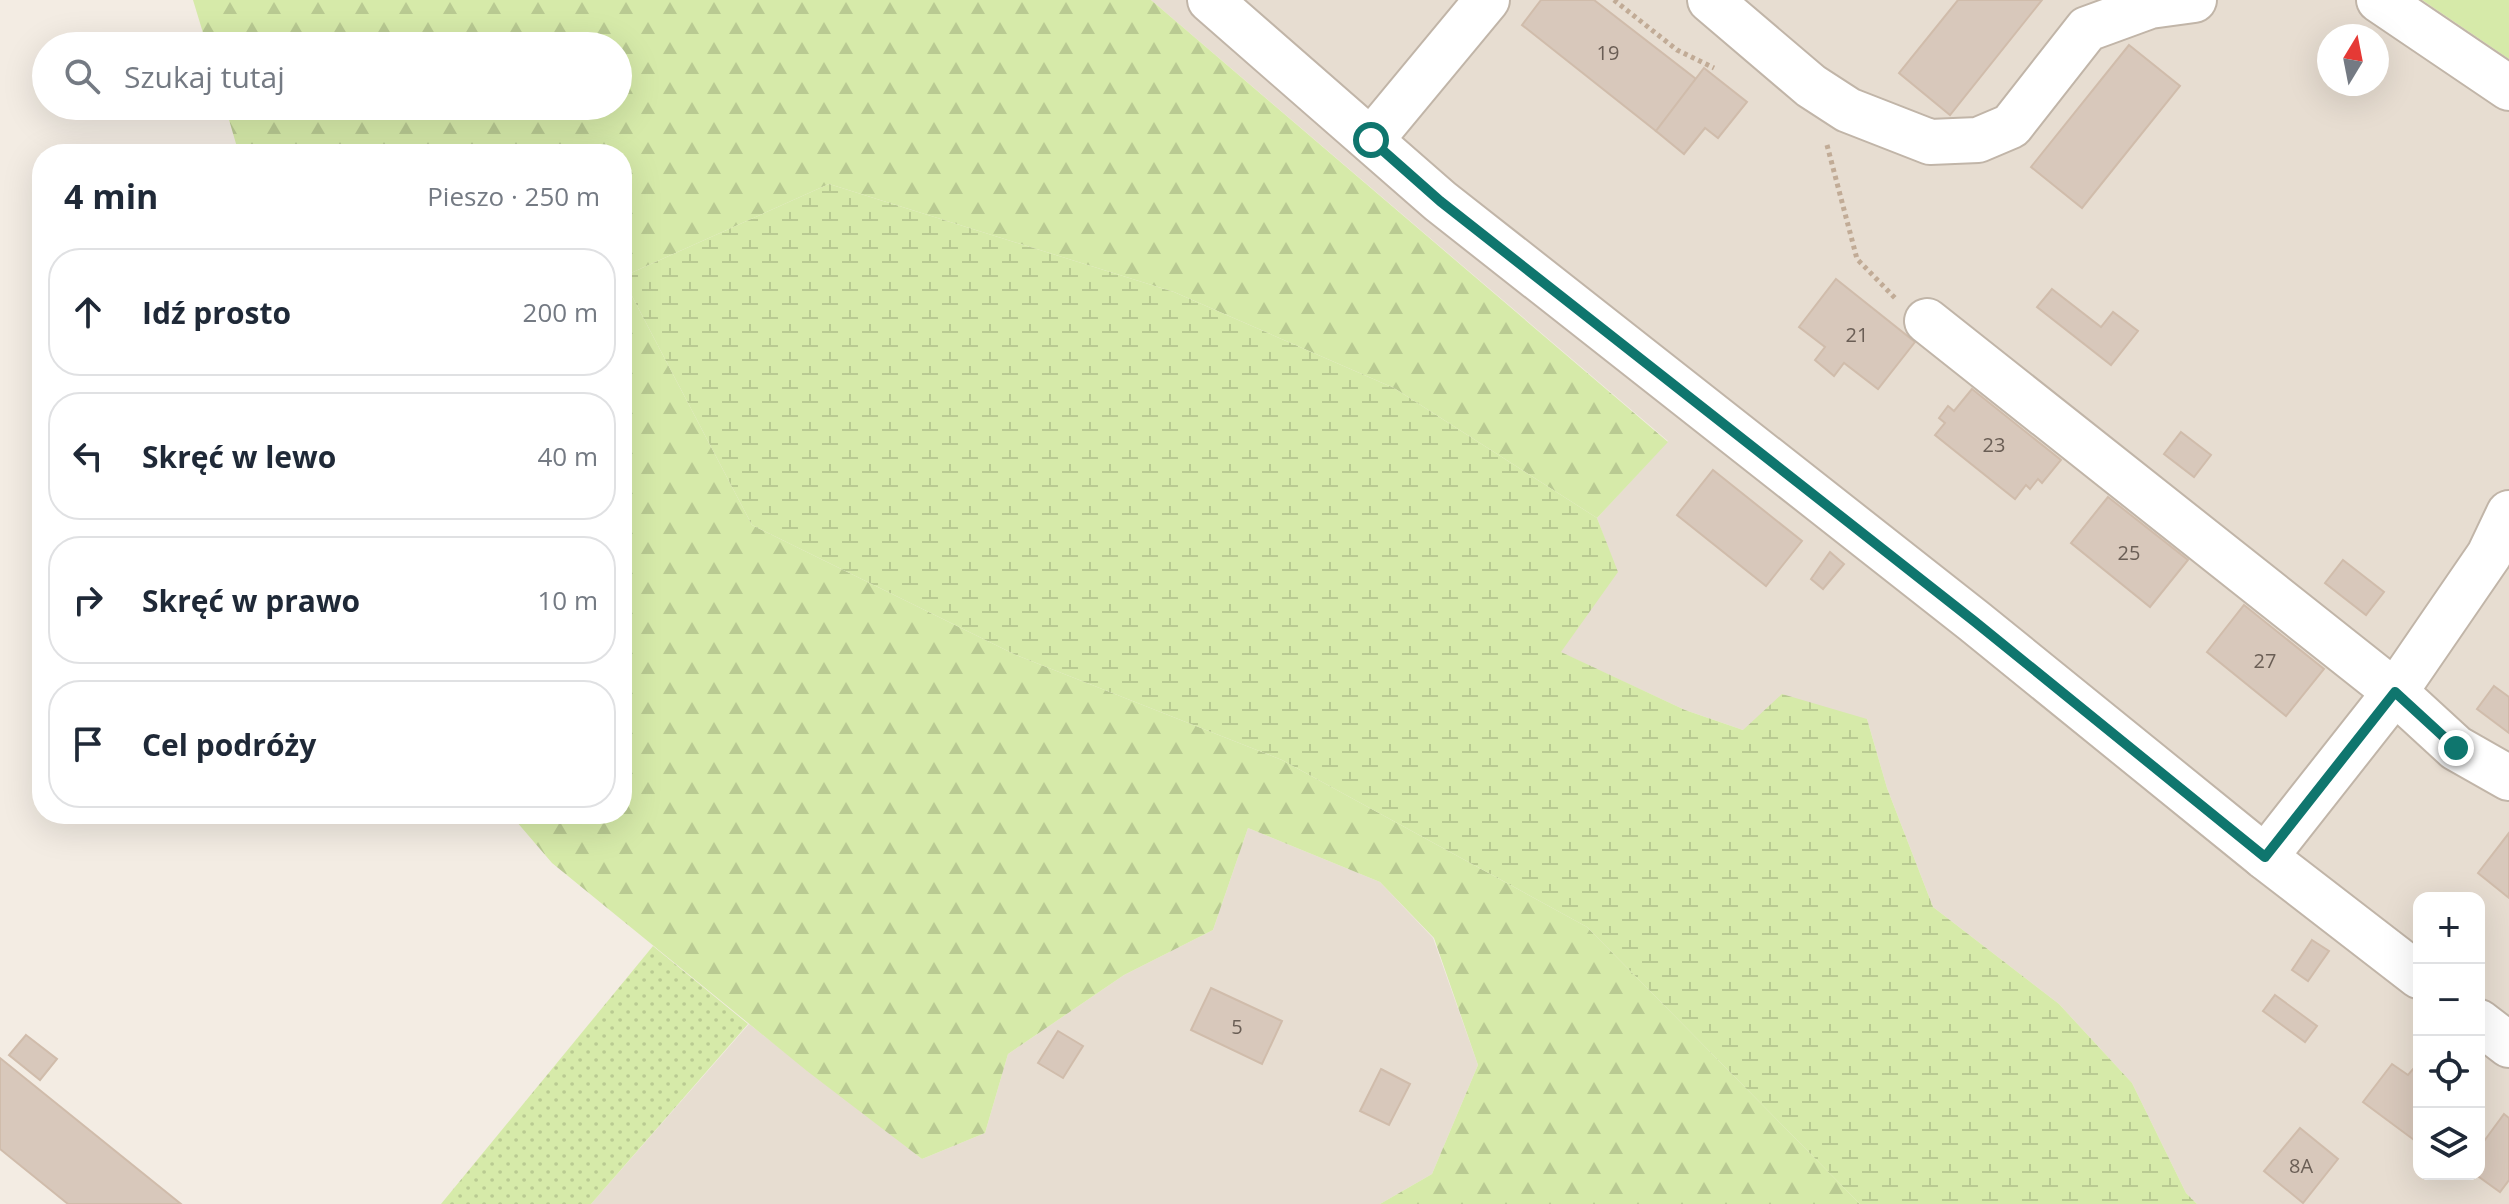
<!DOCTYPE html>
<html lang="pl">
<head>
<meta charset="utf-8">
<style>
  :root { --surface:#fff; --page:#f2f2f3; --text:#1f2937; --muted:#747a83; --line:#e0e1e3 }
  body { margin:0; font-family:"Open Sans",sans-serif; background:var(--page); color:var(--text) }
  .controls { position:absolute; right:24px; bottom:24px; display:grid; overflow:hidden; border-radius:16px; box-shadow:0 8px 32px #0002 }
  .controls button { width:72px; height:72px; display:grid; place-items:center; padding:0; border:0; border-bottom:2px solid var(--line); background:var(--surface); color:var(--text); font:40px sans-serif }
  .compass { position:absolute; left:2317px; top:24px; width:72px; height:72px; border-radius:50%; background:var(--surface); box-shadow:0 8px 32px #0002; rotate:10deg }
  .stop { position:absolute; width:24px; height:24px; margin:-18px; border:6px solid #0f766e; border-radius:50%; background:#fff }
  .stop.end { background:#0f766e; border-color:#fff; box-shadow:0 2px 8px #0008 }
  .list { margin:0; padding:0; list-style:none }
  h2 { display:flex; justify-content:space-between; align-items:center; height:104px; margin:0; padding:0 32px; font-size:34px }
  h2 small { font-size:26px; font-weight:400; color:var(--muted) }
  .list li { display:grid; grid-template-columns:52px 1fr auto; gap:24px; align-items:center; box-sizing:border-box; height:128px; margin:0 16px 16px; padding:0 16px; border:2px solid var(--line); border-radius:32px }
  .list b { display:block; font-size:30px; white-space:nowrap }
  .list em { font-size:26px; font-style:normal; color:var(--muted) }
  .icon { flex:none; width:44px; height:44px; fill:none; stroke:currentColor; stroke-width:2; stroke-linecap:round; stroke-linejoin:round }
  .map { position:relative; flex:none; width:2509px; height:1204px; overflow:hidden }
  .search { position:absolute; background:var(--surface); box-shadow:0 8px 32px #0002; left:32px; top:32px; width:600px; height:88px; display:flex; align-items:center; gap:20px; box-sizing:border-box; padding:0 28px; border-radius:44px; color:var(--muted); font-size:30px }
  .panel { position:absolute; background:var(--surface); box-shadow:0 8px 32px #0002; left:32px; top:144px; width:600px; height:680px; border-radius:32px }
  .map>svg:first-child { display:block }
  .residential { fill:#e7ddd1; fill-rule:evenodd }
  .grass { fill:url(#grass-dots) }
  .forest { fill:url(#forest-firs) }
  .wetland { fill:url(#wetland-marsh) }
  .garden { fill:#d6eaa9 }
  .building { fill:#d8c8bb; stroke:#d0bcab; stroke-width:2 }
  .lines { fill:none; stroke-linecap:round; stroke-linejoin:round }
  .minor-casing { stroke:#c1b5a8; stroke-width:48 }
  .path { stroke:#c1ab96; stroke-width:5; stroke-dasharray:4 4; stroke-linecap:butt }
  .minor { stroke:#fff; stroke-width:44 }
  .route { stroke:#0f766e; stroke-width:10 }
  .labels { text-anchor:middle; dominant-baseline:central; stroke-width:6; stroke-linejoin:round; paint-order:stroke }
  .number-label { font-size:20px; fill:#6a5e55 }
</style>
</head>
<body>
<div class="map">
<svg width="2509" height="1204" viewBox="0 0 2509 1204">
  <defs>
    <pattern id="grass-dots" width="8" height="8" patternUnits="userSpaceOnUse" patternTransform="scale(2)"><rect width="8" height="8" fill="#d6eaa9"/><path d="M2 2h.1M6 6h.1" fill="none" stroke="#b9ca92" stroke-width="1.8" stroke-linecap="round"/></pattern>
    <pattern id="forest-firs" width="22" height="20" patternUnits="userSpaceOnUse" patternTransform="scale(2)"><rect width="22" height="20" fill="#d6eaa9"/><path d="M5 1l3.5 6h-7zM16 11l3.5 6h-7z" fill="#b9ca92"/></pattern>
    <pattern id="wetland-marsh" width="20" height="14" patternUnits="userSpaceOnUse" patternTransform="scale(2)"><rect width="20" height="14" fill="#d6eaa9"/><path d="M1 5h8M5 5V1M11 12h8M15 12V8" fill="none" stroke="#b9ca92"/></pattern>
  </defs>
  <rect width="100%" height="100%" fill="#f3ece3"/>
  <g class="residential">
    <path d="M 1151,0 L 2422,0 L 2509,59 L 2509,1204 L 2197,1204 L 2186,1193 L 2132,1083 L 2059,1004 L 1933,907 L 1887,788 L 1867,719 L 1743,730 L 1685,710 L 1560,652 L 1617,572 L 1597,518 L 1668,441 ZM 2329,36 L 2377,36 L 2377,84 L 2329,84 ZM 2419,898 L 2479,898 L 2479,1174 L 2419,1174 Z"/>
    <polygon points="1248,828 1380,882 1433,938 1478,1065 1432,1174 1380,1204 591,1204 749,1024 922,1159 985,1133 1008,1054 1124,975 1213,930"/>
  </g>
  <polygon class="grass" points="653,946 748,1024 591,1204 441,1204"/>
  <polygon class="forest" points="193,0 1151,0 1668,442 1597,518 1394,388 1174,292 829,184 622,277 752,525 1016,655 1282,760 1587,927 1860,1204 1380,1204 1432,1174 1478,1065 1434,938 1380,882 1248,828 1213,930 1124,975 1008,1054 985,1133 922,1159 807,1071 552,863 510,814 622,814 622,154 239,154 225,106 618,106 618,46 207,46"/>
  <polygon class="wetland" points="829,184 1174,292 1394,388 1597,518 1618,572 1561,652 1685,710 1743,730 1782,694 1867,719 1887,788 1933,907 2059,1004 2132,1083 2186,1193 2197,1204 1860,1204 1587,927 1282,760 1016,655 752,525 622,277"/>
  <polygon class="garden" points="2422,0 2509,0 2509,59"/>
  <g class="building">
    <polygon points="1541,0 1594,0 1696,79 1656,131 1522,25"/>
    <polygon points="1958,0 2042,0 1950,115 1899,73"/>
    <polygon points="2129,45 2180,86 2082,208 2031,167"/>
    <polygon points="1704,68 1747,102 1718,138 1705,128 1684,154 1656,131"/>
    <polygon points="1836,279 1915,342 1878,389 1844,363 1834,376 1815,360 1825,347 1799,327"/>
    <polygon points="2052,289 2101,327 2113,312 2138,331 2111,365 2037,307"/>
    <polygon points="1972,389 2061,460 2042,483 2038,479 2030,489 2026,485 2015,499 1935,435 1945,423 1939,418 1948,406 1954,411"/>
    <polygon points="2181,432 2211,455 2194,477 2164,454"/>
    <polygon points="1713,470 1802,541 1766,586 1677,515"/>
    <polygon points="2108,497 2188,560 2150,607 2071,543"/>
    <polygon points="1830,552 1844,564 1823,589 1811,579"/>
    <polygon points="2343,560 2384,592 2366,615 2325,583"/>
    <polygon points="2244,605 2324,669 2286,716 2207,652"/>
    <polygon points="2494,686 2509,697 2509,733 2477,709"/>
    <polygon points="2509,833 2509,898 2478,873"/>
    <polygon points="2312,940 2329,951 2308,981 2292,970"/>
    <polygon points="1211,988 1282,1021 1262,1064 1191,1030"/>
    <polygon points="2275,995 2317,1026 2305,1042 2263,1011"/>
    <polygon points="1058,1031 1083,1046 1063,1078 1038,1063"/>
    <polygon points="26,1035 57,1059 40,1080 9,1055"/>
    <polygon points="0,1058 181,1204 68,1204 0,1149"/>
    <polygon points="2392,1064 2408,1075 2414,1068 2419,1068 2419,1134 2414,1140 2363,1102"/>
    <polygon points="1381,1069 1410,1084 1389,1125 1360,1111"/>
    <polygon points="2504,1114 2509,1118 2509,1180 2500,1192 2475,1174 2479,1174 2479,1148"/>
    <polygon points="2300,1128 2338,1159 2303,1203 2264,1171"/>
  </g>
  <g class="lines">
    <defs>
      <g id="minor">
        <polyline points="1210,0 1440,201 1974,621 2265,857 2419,976"/>
        <polyline points="1710,0 1811,86 1848,110 1930,142 1978,140 2011,126 2087,29 2150,6 2194,0"/>
        <polyline points="2379,0 2509,88"/>
        <polyline points="1371,140 1487,0"/>
        <polyline points="1927,321 2395,692 2265,857"/>
        <polyline points="2509,513 2489,555 2395,692 2456,748 2509,778"/>
        <polyline points="2479,1022 2509,1045"/>
      </g>
    </defs>
    <use href="#minor" class="minor-casing"/>
    <g class="path">
      <polyline points="1614,0 1677,50 1714,68"/>
      <polyline points="1827,145 1857,259 1896,299"/>
    </g>
    <use href="#minor" class="minor"/>
  </g>
  <g class="lines">
    <polyline class="route" points="1371,140 1440,201 1974,621 2265,857 2395,692 2456,748"/>
  </g>
  <g class="labels">
    <g class="number-label">
      <text x="1608" y="52">19</text>
      <text x="1857" y="334">21</text>
      <text x="1994" y="444">23</text>
      <text x="2129" y="552">25</text>
      <text x="2265" y="660">27</text>
      <text x="1237" y="1026">5</text>
      <text x="2301" y="1165">8A</text>
    </g>
  </g>
</svg>
<div class="controls">
<button>+</button>
<button>−</button>
<button><svg class="icon" aria-label="locate" viewBox="0 0 24 24"><circle cx="12" cy="12" r="6"/><path d="M12 2v4M12 18v4M2 12h4M18 12h4"/></svg></button>
<button><svg class="icon" aria-label="layers" viewBox="0 0 24 24"><path d="M12 4l9 5-9 5-9-5zM3 14l9 5 9-5"/></svg></button>
</div>
<svg class="compass" viewBox="-18 -18 36 36"><path d="M0-13l5 13h-10z" fill="#e53935"/><path d="M0 13l5-13h-10z" fill="#747a83"/></svg>
<div class="stop" style="left:1371px;top:140px"></div>
<div class="stop end" style="left:2456px;top:748px"></div>
<div class="search"><svg class="icon" aria-label="search" viewBox="0 0 24 24"><circle cx="10" cy="10" r="6"/><path d="M15 15l6 6"/></svg>Szukaj tutaj</div>
<section class="panel">
<h2>4 min<small>Pieszo · 250 m</small></h2>
<ul class="list">
<li><svg class="icon" aria-label="ahead" viewBox="0 0 24 24"><path d="M12 20V5M6 11l6-6 6 6"/></svg><div><b>Idź prosto</b></div><em>200 m</em></li>
<li><svg class="icon" aria-label="left" viewBox="0 0 24 24"><path d="M17 20v-9H6M10 6l-5 5 5 5"/></svg><div><b>Skręć w lewo</b></div><em>40 m</em></li>
<li><svg class="icon" aria-label="right" viewBox="0 0 24 24"><path d="M7 20v-9h11M14 6l5 5-5 5"/></svg><div><b>Skręć w prawo</b></div><em>10 m</em></li>
<li><svg class="icon" aria-label="arrive" viewBox="0 0 24 24"><path d="M6 21V4h12l-3 4 3 4H6"/></svg><div><b>Cel podróży</b></div></li>
</ul>
</section>
</div>
</body>
</html>
